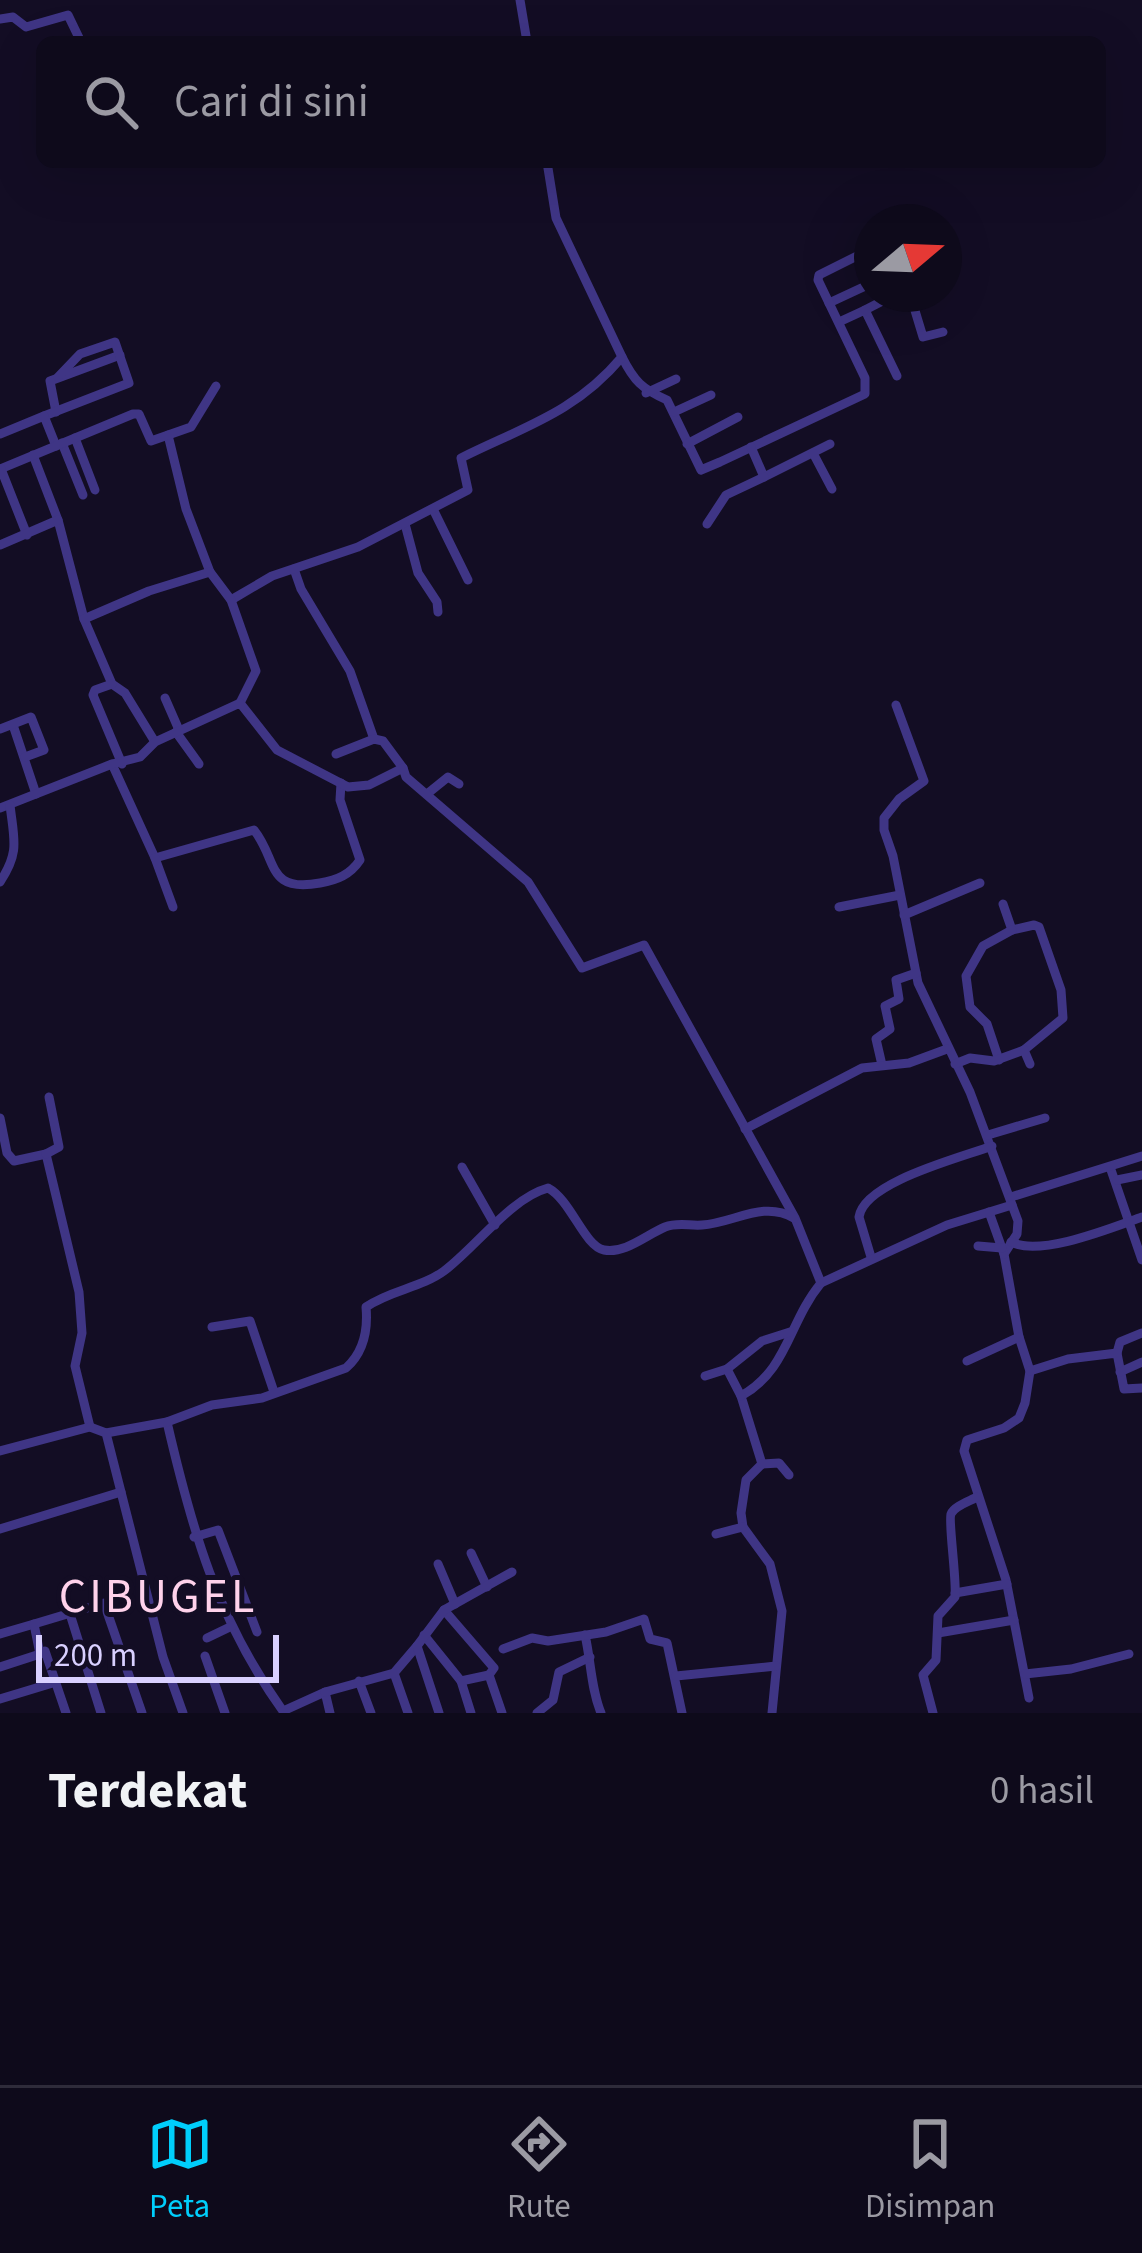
<!DOCTYPE html>
<html lang="id">
<head>
<meta charset="utf-8">
<style>
  :root { --surface:#0e0a1b; --page:#1c1828; --text:#f1f3f6; --muted:#9b9aa3; --line:#2e2b3a; --accent:#00cefb }
  body { margin:0; font-family:"Source Sans 3",sans-serif; background:var(--page); color:var(--text) }
  .compass { position:absolute; left:854px; top:204px; width:108px; height:108px; border-radius:50%; background:var(--surface); box-shadow:0 12px 48px #0002; rotate:71deg }
  .scale { position:absolute; left:36px; bottom:30px; width:243px; box-sizing:border-box; padding-left:12px; border:6px solid #d9d0ff; border-top:0; font-size:33px; line-height:42px; white-space:nowrap; color:#d9d0ff; -webkit-text-stroke:9px #130d24; paint-order:stroke }
  .list { margin:0; padding:0; list-style:none }
  h2 { display:flex; justify-content:space-between; align-items:center; height:156px; margin:0; padding:0 48px; font-size:51px }
  h2 small { font-size:39px; font-weight:400; color:var(--muted) }
  .icon { flex:none; width:66px; height:66px; fill:none; stroke:currentColor; stroke-width:2; stroke-linecap:round; stroke-linejoin:round }
  .map { position:relative; flex:none; width:1142px; height:1713px; overflow:hidden }
  .search { position:absolute; background:var(--surface); box-shadow:0 12px 48px #0002; left:36px; right:36px; top:36px; height:132px; display:flex; align-items:center; gap:30px; box-sizing:border-box; padding:0 42px; border-radius:18px; color:var(--muted); font-size:45px }
  .sheet { height:372px; background:var(--surface) }
  nav { display:flex; justify-content:space-around; align-items:center; box-sizing:border-box; height:168px; border-top:3px solid var(--line); background:var(--surface); font-size:33px; color:var(--muted) }
  nav a { display:grid; justify-items:center; gap:6px }
  nav .on { color:var(--accent) }
  .map>svg:first-child { display:block }
  .lines { fill:none; stroke-linecap:round; stroke-linejoin:round }
  .street { stroke:#3f3585; stroke-width:9 }
  .labels { text-anchor:middle; dominant-baseline:central; stroke-width:10; stroke-linejoin:round; paint-order:stroke }
  .quarter-label { font-size:48px; letter-spacing:3px; fill:#ffd2eb; stroke:#130d24 }
</style>
</head>
<body>
<div class="map">
<svg width="1142" height="1713" viewBox="0 0 1142 1713">
  <rect width="100%" height="100%" fill="#130d24"/>
  <g class="lines">
    <g class="street">
      <polyline points="520,0 527,42"/>
      <polyline points="0,19 13,17 26,27 68,15 81,42"/>
      <polyline points="910,294 923,337 943,332"/>
      <polyline points="829,303 872,283"/>
      <polyline points="865,310 896,294"/>
      <polyline points="839,322 865,310 897,376"/>
      <path d="M 622,357 C 634,381 642,389 667,400 L 701,470 L 720,462 L 865,394 L 865,378 L 818,280 L 819,275 L 859,255"/>
      <polyline points="646,393 676,379"/>
      <polyline points="56,412 50,381 120,355"/>
      <polyline points="674,412 711,395"/>
      <polyline points="44,416 129,383 115,342 80,354 58,377"/>
      <polyline points="0,434 44,416 56,446"/>
      <polyline points="168,435 186,509 210,572"/>
      <polyline points="75,438 95,490"/>
      <polyline points="62,443 83,495"/>
      <polyline points="687,444 738,417"/>
      <polyline points="751,447 764,477 830,444"/>
      <polyline points="813,453 832,489"/>
      <polyline points="33,455 58,520 84,619 112,684 125,693 155,742"/>
      <polyline points="0,469 133,414 139,414 151,441 191,427 216,386"/>
      <polyline points="1,469 27,535"/>
      <polyline points="433,509 468,580"/>
      <polyline points="405,524 418,573 437,602 438,612"/>
      <polyline points="707,524 726,495 764,477"/>
      <polyline points="0,545 58,520"/>
      <polyline points="294,569 301,589 350,671 374,739"/>
      <path d="M 231,600 L 272,576 L 358,547 L 468,490 L 461,458 C 523,427 575,413 622,357 L 556,218 L 547,162"/>
      <polyline points="84,619 149,591 210,572 231,600 256,671 240,703"/>
      <polyline points="112,684 95,690 93,695 122,764"/>
      <polyline points="165,698 179,730"/>
      <polyline points="896,705 924,781 899,799 884,818 884,830 893,856 918,983 970,1092 1018,1221 1017,1234 1004,1254 1019,1337 1030,1371 1025,1403 1019,1418 1004,1428 967,1440 964,1451 1006,1580 1029,1698"/>
      <polyline points="13,725 36,794"/>
      <polyline points="0,729 31,717 44,750 25,757"/>
      <polyline points="176,732 199,764"/>
      <polyline points="336,754 374,739 383,741 403,768"/>
      <path d="M 112,764 L 155,858 L 254,830 C 278,860 266,893 320,883 C 337,880 350,875 360,860 L 340,800 L 341,783"/>
      <polyline points="427,794 448,777 459,784"/>
      <path d="M 0,808 L 112,764 L 140,757 L 155,742 L 240,703 L 277,750 L 348,787 L 369,785 L 403,768 L 406,777 L 528,882 L 582,968 L 644,945 L 795,1218 L 821,1283 C 788,1323 788,1370 741,1396 L 762,1464 L 746,1480 L 741,1513 L 743,1527 L 770,1564 L 782,1611 L 772,1713"/>
      <polyline points="155,858 173,907"/>
      <path d="M 0,882 C 20,852 14,840 10,805"/>
      <polyline points="1003,904 1012,930 1034,925 1039,927 1061,990 1063,1018 1024,1050"/>
      <polyline points="839,907 900,895"/>
      <polyline points="904,915 980,883"/>
      <polyline points="999,1060 987,1024 970,1007 966,976 983,946 1012,930"/>
      <polyline points="955,1064 970,1058 994,1061 1024,1050 1030,1064"/>
      <polyline points="882,1065 876,1039 890,1029 885,1006 899,999 896,980 916,973"/>
      <polyline points="0,1118 7,1153 14,1161 46,1154 79,1292 82,1333 75,1366 90,1427"/>
      <polyline points="745,1129 862,1068 909,1063 947,1049"/>
      <polyline points="988,1135 1045,1118"/>
      <polyline points="46,1154 59,1147 49,1097"/>
      <polyline points="462,1167 495,1225"/>
      <polyline points="1110,1167 1142,1260"/>
      <polyline points="1117,1180 1142,1175"/>
      <polyline points="1011,1197 1142,1156"/>
      <polyline points="989,1212 1004,1254"/>
      <path d="M 1011,1242 C 1040,1257 1111,1228 1142,1217"/>
      <polyline points="978,1246 1002,1248"/>
      <path d="M 871,1257 L 859,1217 C 864,1182 960,1158 992,1146"/>
      <polyline points="821,1283 947,1225 1012,1205"/>
      <polyline points="212,1327 250,1321 274,1392"/>
      <polyline points="1117,1353 1120,1342 1142,1333"/>
      <polyline points="967,1361 1019,1337"/>
      <polyline points="727,1369 762,1341 790,1332"/>
      <polyline points="1030,1371 1068,1359 1117,1353 1124,1389 1142,1388"/>
      <polyline points="1120,1372 1142,1362"/>
      <polyline points="705,1376 727,1369 741,1396"/>
      <path d="M 167,1422 C 192,1530 217,1619 283,1711 L 325,1692 L 330,1713"/>
      <path d="M 106,1433 L 167,1422 L 212,1405 L 262,1398 L 346,1368 C 364,1352 368,1329 366,1307 C 390,1290 421,1288 444,1271 C 476,1247 511,1198 548,1188 C 571,1200 584,1246 604,1250 C 625,1254 646,1235 665,1227 C 678,1222 689,1226 702,1225 C 734,1223 763,1200 794,1218"/>
      <polyline points="0,1451 90,1427 106,1433 163,1657 183,1713"/>
      <polyline points="762,1464 779,1463 789,1475"/>
      <polyline points="0,1529 121,1492"/>
      <polyline points="716,1534 743,1527"/>
      <polyline points="194,1537 218,1530 257,1632"/>
      <polyline points="471,1553 487,1587"/>
      <polyline points="438,1564 455,1604"/>
      <polyline points="955,1593 1007,1584"/>
      <polyline points="444,1610 494,1668 489,1675"/>
      <polyline points="70,1614 101,1713"/>
      <polyline points="938,1633 1014,1620"/>
      <polyline points="0,1634 34,1624"/>
      <polyline points="424,1635 461,1681"/>
      <path d="M 585,1635 C 591,1661 591,1689 601,1713"/>
      <polyline points="207,1638 232,1626"/>
      <polyline points="503,1649 532,1638 548,1641 606,1632 644,1619 650,1639 667,1643 682,1713"/>
      <polyline points="205,1656 225,1713"/>
      <polyline points="0,1667 40,1654"/>
      <polyline points="394,1673 408,1713"/>
      <polyline points="1025,1674 1071,1669 1129,1654"/>
      <polyline points="676,1676 776,1666"/>
      <polyline points="359,1681 371,1713"/>
      <polyline points="325,1692 394,1673 417,1646"/>
      <polyline points="0,1699 56,1682"/>
      <polyline points="66,1713 45,1651 40,1654 34,1624 104,1603 142,1713"/>
      <polyline points="439,1713 417,1646 444,1610 512,1572"/>
      <polyline points="471,1713 461,1681 489,1675 502,1713"/>
      <polyline points="537,1713 553,1700 559,1672 590,1657"/>
      <path d="M 933,1713 L 923,1675 L 936,1660 L 938,1616 L 955,1597 C 957,1581 948,1520 951,1514 C 954,1506 970,1501 977,1497"/>
    </g>
  </g>
  <g class="labels">
    <g class="quarter-label">
      <text x="158" y="1597">CIBUGEL</text>
    </g>
  </g>
</svg>
<svg class="compass" viewBox="-18 -18 36 36"><path d="M0-13l5 13h-10z" fill="#e53935"/><path d="M0 13l5-13h-10z" fill="#9b9aa3"/></svg>
<div class="scale">200 m</div>
<div class="search"><svg class="icon" aria-label="search" viewBox="0 0 24 24"><circle cx="10" cy="10" r="6"/><path d="M15 15l6 6"/></svg>Cari di sini</div>
</div>
<section class="sheet">
<h2>Terdekat<small>0 hasil</small></h2>
<ul class="list">
</ul>
</section>
<nav>
<a class="on"><svg class="icon" aria-label="map" viewBox="0 0 24 24"><path d="M3 6l6-2 6 2 6-2v14l-6 2-6-2-6 2zM9 4v14M15 6v14"/></svg>Peta</a>
<a><svg class="icon" aria-label="directions" viewBox="0 0 24 24"><path d="M12 3l9 9-9 9-9-9zM9 14v-3h6M13 9l2 2-2 2"/></svg>Rute</a>
<a><svg class="icon" aria-label="saved" viewBox="0 0 24 24"><path d="M7 4h10v16l-5-4-5 4z"/></svg>Disimpan</a>
</nav>
</body>
</html>
